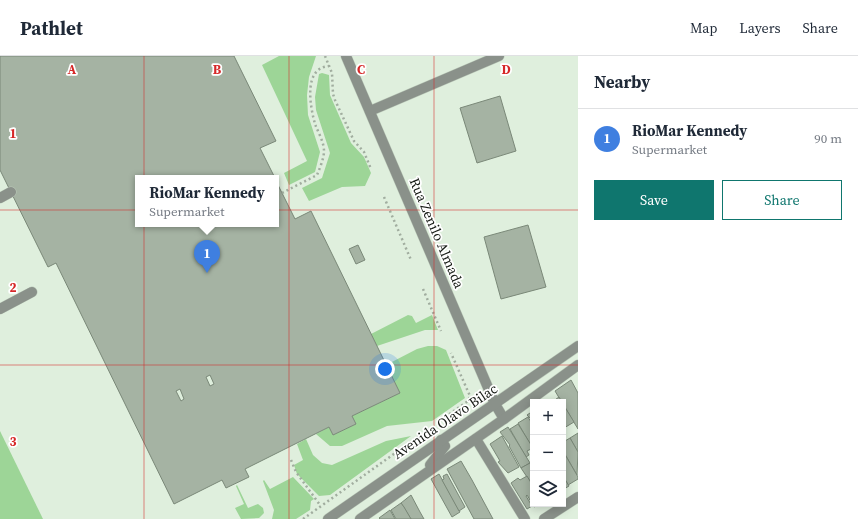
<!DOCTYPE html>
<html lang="en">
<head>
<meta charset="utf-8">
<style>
  :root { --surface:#fff; --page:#f6f6f7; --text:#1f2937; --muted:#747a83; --line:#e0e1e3; --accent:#0f766e }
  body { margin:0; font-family:"Source Serif 4",serif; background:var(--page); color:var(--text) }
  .controls { position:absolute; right:12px; bottom:12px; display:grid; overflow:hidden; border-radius:0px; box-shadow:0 2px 10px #0003 }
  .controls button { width:36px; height:36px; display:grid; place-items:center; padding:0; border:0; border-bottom:1px solid var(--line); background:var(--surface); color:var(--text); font:20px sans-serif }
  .you { position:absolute; left:385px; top:313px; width:14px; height:14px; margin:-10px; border:3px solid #fff; border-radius:50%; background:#1a73e8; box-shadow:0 0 0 6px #1a73e833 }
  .badge { display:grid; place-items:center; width:26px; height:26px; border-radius:50%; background:var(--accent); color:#fff; font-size:13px; font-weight:700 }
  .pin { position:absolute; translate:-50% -33px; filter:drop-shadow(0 1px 2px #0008) }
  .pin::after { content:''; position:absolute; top:21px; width:14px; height:12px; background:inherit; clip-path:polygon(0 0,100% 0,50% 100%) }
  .popup { position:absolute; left:135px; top:119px; width:144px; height:52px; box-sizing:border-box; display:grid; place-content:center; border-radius:0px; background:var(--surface); filter:drop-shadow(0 1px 3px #0005); font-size:13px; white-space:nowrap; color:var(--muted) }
  .popup b { font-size:15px; color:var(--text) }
  .popup::after { content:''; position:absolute; left:50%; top:100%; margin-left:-8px; border:8px solid transparent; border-top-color:var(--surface) }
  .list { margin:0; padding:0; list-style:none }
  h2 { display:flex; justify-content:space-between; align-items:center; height:52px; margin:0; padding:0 16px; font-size:17px }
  h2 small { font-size:13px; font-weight:400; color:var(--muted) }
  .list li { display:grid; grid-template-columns:26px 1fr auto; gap:12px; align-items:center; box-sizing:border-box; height:60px; padding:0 16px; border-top:1px solid var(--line) }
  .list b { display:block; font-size:15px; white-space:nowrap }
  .list p { margin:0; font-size:13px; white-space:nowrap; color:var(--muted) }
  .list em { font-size:13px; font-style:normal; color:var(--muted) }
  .actions { display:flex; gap:8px; padding:12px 16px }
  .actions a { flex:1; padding:9px 0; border:1px solid var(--accent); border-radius:0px; text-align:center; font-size:14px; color:var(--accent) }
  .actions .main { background:var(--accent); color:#fff }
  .icon { flex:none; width:22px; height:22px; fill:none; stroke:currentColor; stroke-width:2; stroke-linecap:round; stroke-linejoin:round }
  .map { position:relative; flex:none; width:578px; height:463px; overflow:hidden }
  header { display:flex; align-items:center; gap:24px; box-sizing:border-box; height:56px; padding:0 20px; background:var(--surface); border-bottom:1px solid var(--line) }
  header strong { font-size:19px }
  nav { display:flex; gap:22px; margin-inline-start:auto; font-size:14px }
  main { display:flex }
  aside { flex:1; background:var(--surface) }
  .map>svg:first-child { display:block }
  .green { fill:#9dd597 }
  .building { fill:#a5b3a3; stroke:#7a8878; fill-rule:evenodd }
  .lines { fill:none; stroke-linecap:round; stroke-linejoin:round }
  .minor-casing { stroke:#bbc9b9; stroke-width:11 }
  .path { stroke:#a1ad9f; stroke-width:2.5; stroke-dasharray:2 3; stroke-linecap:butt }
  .minor { stroke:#8a918a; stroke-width:10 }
  .grid { fill:none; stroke:#d62828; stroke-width:1; stroke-opacity:0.55 }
  .labels { text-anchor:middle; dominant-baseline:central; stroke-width:3.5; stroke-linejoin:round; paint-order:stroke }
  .street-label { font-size:14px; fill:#161b15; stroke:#fff }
  .grid-label { font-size:13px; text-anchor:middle; font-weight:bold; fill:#d62828; stroke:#fff; stroke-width:3.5; stroke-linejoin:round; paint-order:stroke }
</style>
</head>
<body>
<header>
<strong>Pathlet</strong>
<nav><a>Map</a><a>Layers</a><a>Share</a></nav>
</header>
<main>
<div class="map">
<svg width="578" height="463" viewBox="0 0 578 463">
  <rect width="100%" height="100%" fill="#dfefdd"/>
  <g class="green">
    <polygon points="279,0 316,0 309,21 307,39 308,59 320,96 315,116 289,129 284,117 307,105 262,9"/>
    <polygon points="322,17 329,19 330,39 351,87 364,101 371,117 365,130 342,131 309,145 302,132 322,122 330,97 316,54 315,41 319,18"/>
    <polygon points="408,259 412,260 416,267 432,259 438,274 425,274 377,290 371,278"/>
    <polygon points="428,290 437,290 446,294 465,342 432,365 387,370 342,390 330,390 316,378 329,371 333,379 356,368 352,360 400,337 386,309 417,293"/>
    <polygon points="0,375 43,463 0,463"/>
    <polygon points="411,380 330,439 319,440 297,418 294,409 303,404 297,388 306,383 313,399 322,407 332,409 386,385"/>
    <polygon points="293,421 314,443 311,445 310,454 296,463 272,463 274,454 263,425 264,424 270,433"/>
    <polygon points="237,429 248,452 258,448 263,452 264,457 259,462 241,463 235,452 244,448 236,430"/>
  </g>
  <g class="building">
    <path d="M 0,0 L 234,0 L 276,85 L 260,92 L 275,122 L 138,122 L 138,168 L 276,168 L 276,125 L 295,163 L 311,155 L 400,337 L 352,360 L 356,368 L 333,379 L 329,371 L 245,413 L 249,421 L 226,432 L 222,424 L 174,448 L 56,207 L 48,211 L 0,114 ZM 210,319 L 214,328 L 210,330 L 206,321 ZM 180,333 L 184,343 L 181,345 L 176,335 Z"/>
    <polygon points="500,40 516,95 477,107 460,52"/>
    <polygon points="528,169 546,231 501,243 484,181"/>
    <polygon points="358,189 365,204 356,208 349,193"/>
    <polygon points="571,324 578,337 578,373 555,335"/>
    <polygon points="559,341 562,346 552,346"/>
    <polygon points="563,348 574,366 564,372 563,370"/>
    <polygon points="533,355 533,365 527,359"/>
    <polygon points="528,361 533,369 533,393 518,367"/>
    <polygon points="518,368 533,392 527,395 529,399 526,401 510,373"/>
    <polygon points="508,371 530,407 521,412 509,390 510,389 500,376"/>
    <polygon points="578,377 578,396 570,382"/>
    <polygon points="502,380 519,411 508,417 498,406 500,405 490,388"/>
    <polygon points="563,382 565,385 570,382 578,396 577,419 563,395"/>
    <polygon points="563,395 578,421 578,423 568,429 563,420"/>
    <polygon points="461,405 472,424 493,463 474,463 447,413"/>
    <polygon points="530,407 533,412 533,430 521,412"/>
    <polygon points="439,418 460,456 452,461 431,423"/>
    <polygon points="447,418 465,451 459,455 442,424 444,423 443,420"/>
    <polygon points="527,420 533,430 533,448 540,448 534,451 527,439 526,440 532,450 527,453 511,427 518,422 520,424"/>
    <polygon points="563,420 569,430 564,433 566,435 563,437"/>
    <polygon points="411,439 420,456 424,463 411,463 401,447"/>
    <polygon points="401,447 404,451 411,463 396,463 391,454"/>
    <polygon points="390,454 395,463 380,463 379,462"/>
  </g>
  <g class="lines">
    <defs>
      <g id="minor">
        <polyline points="346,0 495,348 504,363"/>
        <polyline points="370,55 499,0"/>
        <polyline points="0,142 11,136"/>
        <polyline points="0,253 32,236"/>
        <polyline points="476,383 525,463"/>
        <polyline points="430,409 445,390 441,384"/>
        <polyline points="328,463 578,290"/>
        <polyline points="360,463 504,363 578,309"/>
        <polyline points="544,463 578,441"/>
      </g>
    </defs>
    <use href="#minor" class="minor-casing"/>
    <g class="path">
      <polyline points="325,0 332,17 333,38 335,44 354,85 364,96 371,113"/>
      <path d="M 282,137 L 317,119 C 320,112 324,102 324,95 C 324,86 318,76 315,68 C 310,50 303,12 329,10"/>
      <polyline points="384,141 411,204"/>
      <polyline points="423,233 441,275"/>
      <polyline points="441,364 468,345 470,340 451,297"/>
      <polyline points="291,404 296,416 320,449"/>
      <polyline points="303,463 419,380"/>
    </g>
    <use href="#minor" class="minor"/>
  </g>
  <path class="grid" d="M 144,0 L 144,463M 289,0 L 289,463M 434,0 L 434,463M 0,154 L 578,154M 0,309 L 578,309"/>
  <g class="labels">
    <g class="street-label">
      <text transform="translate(437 177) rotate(67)">Rua Zenilo Almada</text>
      <text transform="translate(445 365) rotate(-34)">Avenida Olavo Bilac</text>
    </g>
  </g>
  <g class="grid-label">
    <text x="72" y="18">A</text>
    <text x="217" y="18">B</text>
    <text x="361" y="18">C</text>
    <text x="506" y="18">D</text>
    <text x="13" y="82">1</text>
    <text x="13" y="236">2</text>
    <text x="13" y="390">3</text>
  </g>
</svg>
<div class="controls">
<button>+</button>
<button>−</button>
<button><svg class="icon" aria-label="layers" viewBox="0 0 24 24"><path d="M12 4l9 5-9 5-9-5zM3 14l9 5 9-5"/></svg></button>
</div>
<div class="you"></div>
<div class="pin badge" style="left:207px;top:217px;background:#3f7fe0">1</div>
<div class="popup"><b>RioMar Kennedy</b>Supermarket</div>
</div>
<aside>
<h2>Nearby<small></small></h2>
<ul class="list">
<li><span class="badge" style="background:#3f7fe0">1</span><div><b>RioMar Kennedy</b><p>Supermarket</p></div><em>90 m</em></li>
</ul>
<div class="actions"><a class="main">Save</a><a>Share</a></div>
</aside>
</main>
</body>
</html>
